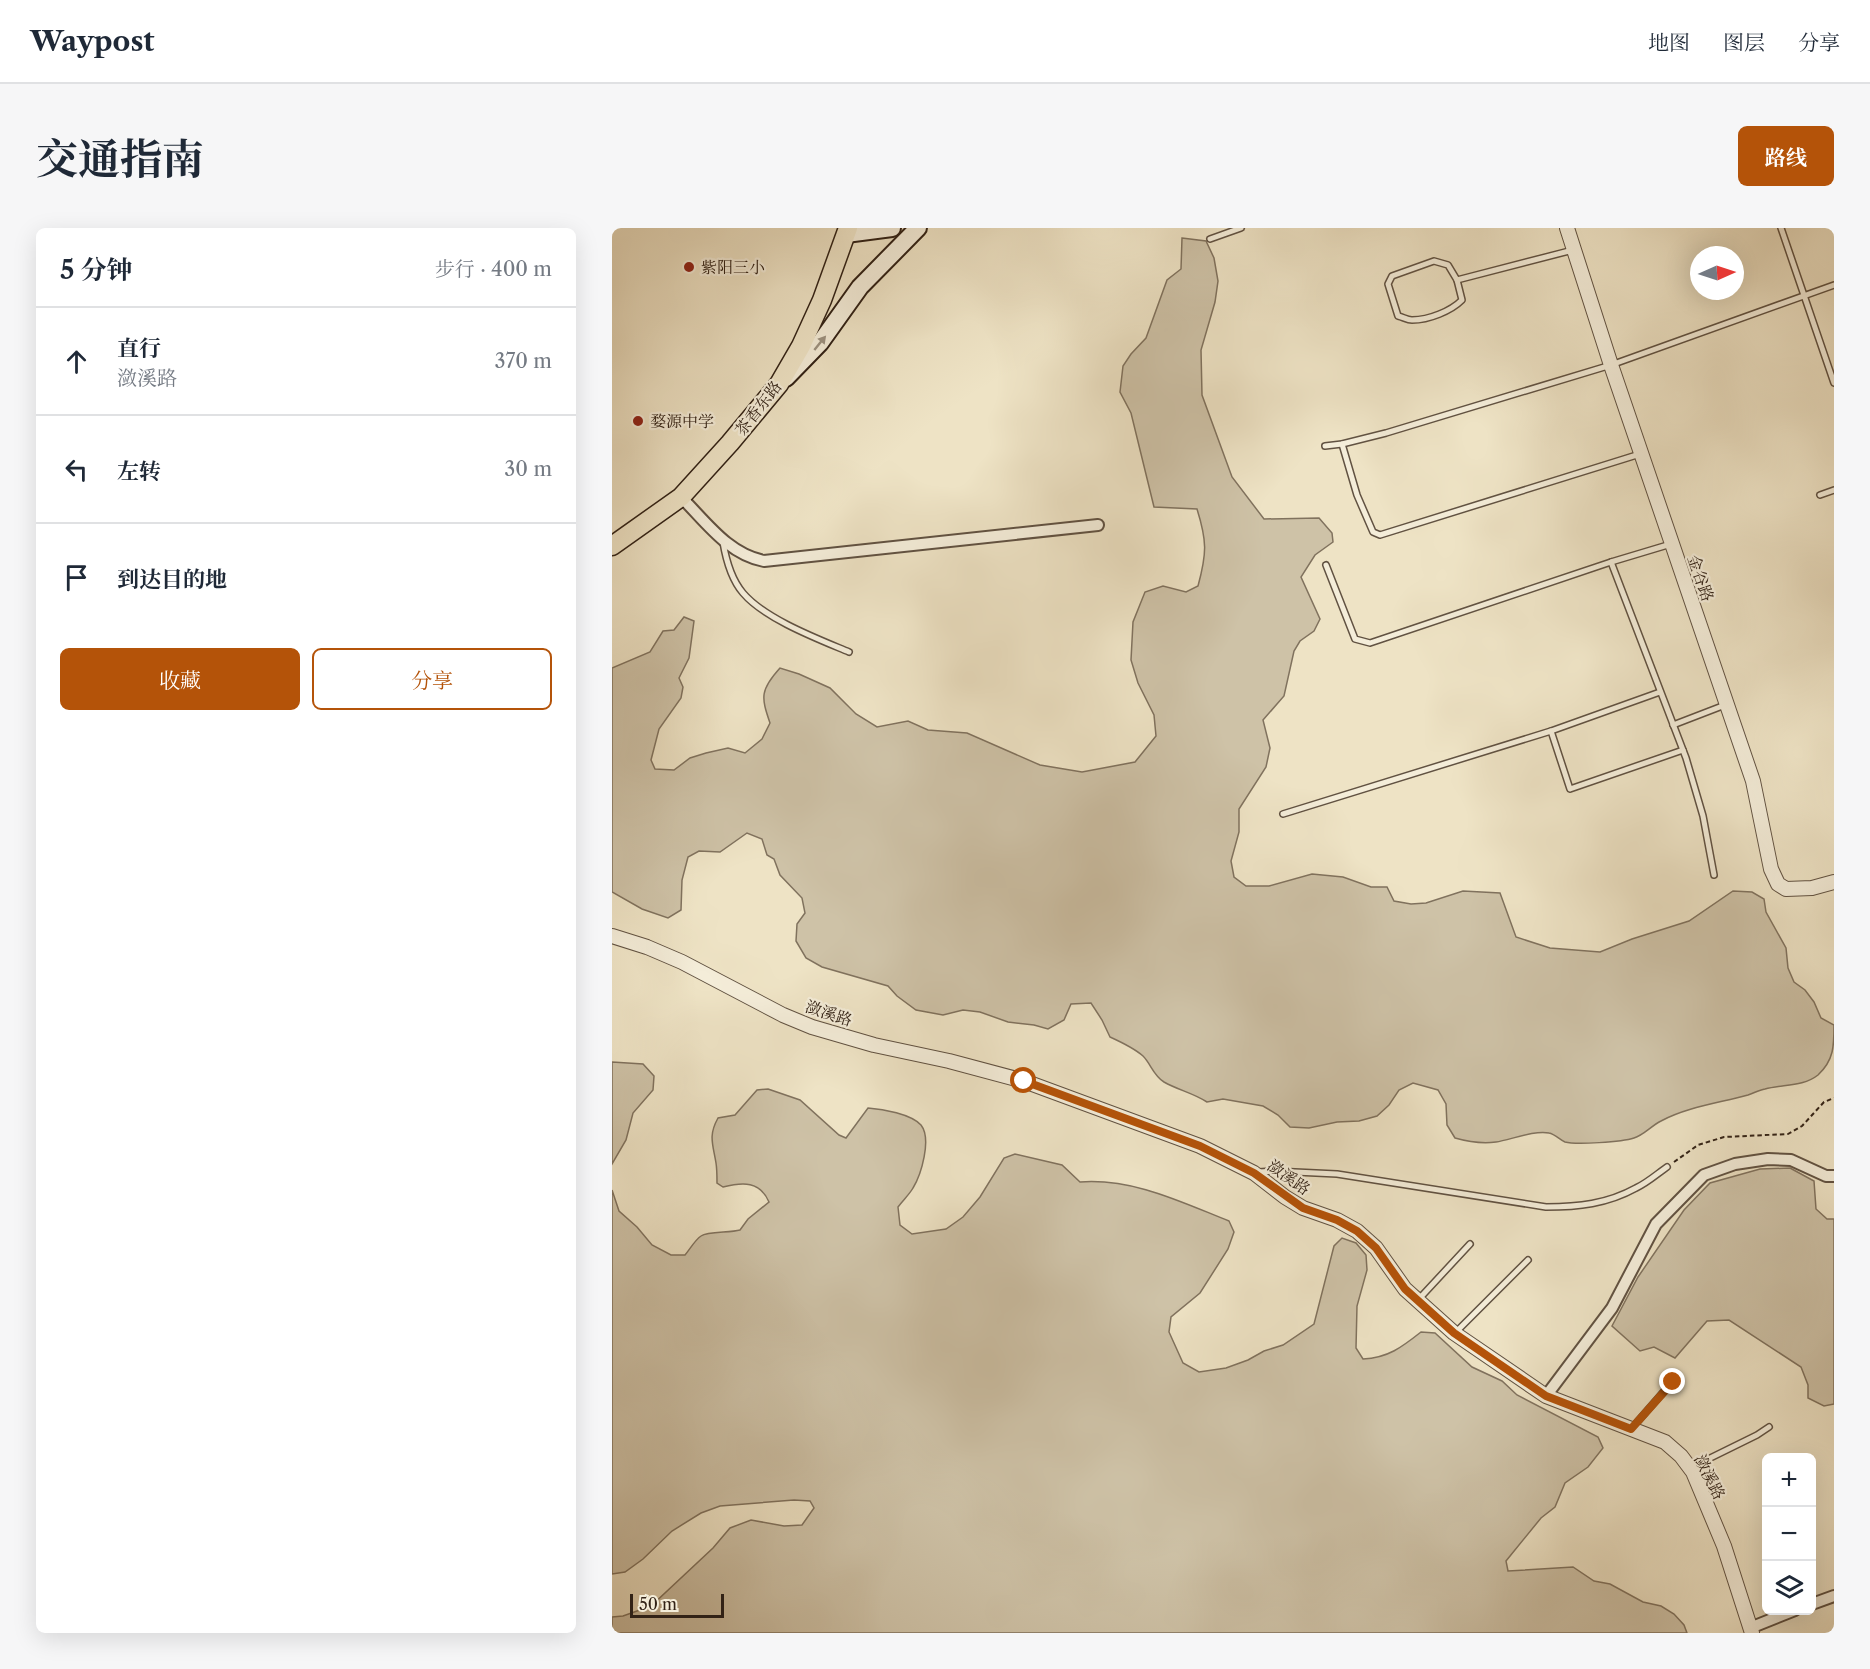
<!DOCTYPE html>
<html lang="zh">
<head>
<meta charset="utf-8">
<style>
  :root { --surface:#fff; --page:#f6f6f7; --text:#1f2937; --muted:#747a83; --line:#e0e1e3; --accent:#b45309 }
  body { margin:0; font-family:"Libre Caslon Text","Noto Serif SC",serif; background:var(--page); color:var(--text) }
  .controls { position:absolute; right:18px; bottom:18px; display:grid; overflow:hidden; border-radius:9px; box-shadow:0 6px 24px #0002 }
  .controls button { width:54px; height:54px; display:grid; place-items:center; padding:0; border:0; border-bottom:2px solid var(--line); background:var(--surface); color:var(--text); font:30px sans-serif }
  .compass { position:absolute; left:1078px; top:18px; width:54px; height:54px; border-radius:50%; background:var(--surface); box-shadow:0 6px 24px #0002; rotate:87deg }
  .scale { position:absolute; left:18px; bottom:15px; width:94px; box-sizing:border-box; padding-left:6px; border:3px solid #322216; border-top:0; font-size:16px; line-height:21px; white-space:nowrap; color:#322216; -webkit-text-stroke:4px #f4edd9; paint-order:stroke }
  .stop { position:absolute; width:18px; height:18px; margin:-14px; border:4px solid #b45309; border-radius:50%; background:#fff }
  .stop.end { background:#b45309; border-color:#fff; box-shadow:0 2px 6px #0008 }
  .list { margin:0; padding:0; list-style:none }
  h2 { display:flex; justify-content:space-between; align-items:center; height:78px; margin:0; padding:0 24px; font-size:26px }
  h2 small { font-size:20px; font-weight:400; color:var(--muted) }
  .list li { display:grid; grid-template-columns:39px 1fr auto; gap:18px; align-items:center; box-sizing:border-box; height:108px; padding:0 24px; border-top:2px solid var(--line) }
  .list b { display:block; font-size:22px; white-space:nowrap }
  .list p { margin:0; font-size:20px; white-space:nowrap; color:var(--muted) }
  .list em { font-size:20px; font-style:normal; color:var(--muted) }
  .actions { display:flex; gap:12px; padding:18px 24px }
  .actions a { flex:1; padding:14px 0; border:2px solid var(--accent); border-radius:9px; text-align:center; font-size:21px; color:var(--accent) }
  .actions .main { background:var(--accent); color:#fff }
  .icon { flex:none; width:33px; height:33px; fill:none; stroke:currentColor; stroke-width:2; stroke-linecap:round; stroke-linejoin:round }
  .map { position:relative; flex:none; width:1222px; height:1405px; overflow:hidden; border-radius:9px }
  header { display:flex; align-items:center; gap:36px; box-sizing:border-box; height:84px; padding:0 30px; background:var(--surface); border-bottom:2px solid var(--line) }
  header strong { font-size:28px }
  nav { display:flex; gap:33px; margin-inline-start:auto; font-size:21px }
  .intro { display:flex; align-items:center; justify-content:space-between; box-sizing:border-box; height:144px; padding:0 36px }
  h1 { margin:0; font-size:42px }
  .button { padding:15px 27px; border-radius:9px; background:var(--accent); color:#fff; font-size:21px; font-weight:700 }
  main { display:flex; gap:36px; padding:0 36px }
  aside { flex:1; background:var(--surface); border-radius:9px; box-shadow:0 6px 24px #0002 }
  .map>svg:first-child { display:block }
  .green { fill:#cec2a7; stroke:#80725e; stroke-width:1.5 }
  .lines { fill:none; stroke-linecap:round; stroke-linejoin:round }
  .service-casing { stroke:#615242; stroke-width:8 }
  .minor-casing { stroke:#615242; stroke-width:14 }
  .tertiary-casing { stroke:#615242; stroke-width:16 }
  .secondary-casing { stroke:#322216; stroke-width:20 }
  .primary-casing { stroke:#322216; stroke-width:21 }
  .path { stroke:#322216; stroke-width:2; stroke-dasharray:4.5 3; stroke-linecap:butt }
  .service { stroke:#f4edd9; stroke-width:5 }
  .minor { stroke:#f4edd9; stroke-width:10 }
  .tertiary { stroke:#f4edd9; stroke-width:14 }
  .secondary { stroke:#f4edd9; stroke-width:16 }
  .primary { stroke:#eee3c5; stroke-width:18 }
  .oneway { fill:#9d9281 }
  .route { stroke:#b45309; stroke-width:8 }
  .poi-dot { fill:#8f2418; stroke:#f4edd9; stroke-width:2 }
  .labels { text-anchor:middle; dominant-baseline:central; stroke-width:4.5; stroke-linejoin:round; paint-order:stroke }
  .poi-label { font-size:16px; fill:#322216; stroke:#f4edd9; text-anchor:start }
  .street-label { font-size:16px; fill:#322216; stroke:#f4edd9 }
</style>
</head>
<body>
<header>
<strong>Waypost</strong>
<nav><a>地图</a><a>图层</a><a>分享</a></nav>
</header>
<div class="intro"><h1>交通指南</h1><a class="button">路线</a></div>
<main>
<aside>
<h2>5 分钟<small>步行 · 400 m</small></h2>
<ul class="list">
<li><svg class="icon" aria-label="ahead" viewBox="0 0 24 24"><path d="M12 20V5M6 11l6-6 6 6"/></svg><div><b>直行</b><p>潋溪路</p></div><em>370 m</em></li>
<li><svg class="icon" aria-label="left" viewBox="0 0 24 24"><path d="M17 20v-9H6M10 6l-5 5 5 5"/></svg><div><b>左转</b></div><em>30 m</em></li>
<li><svg class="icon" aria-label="arrive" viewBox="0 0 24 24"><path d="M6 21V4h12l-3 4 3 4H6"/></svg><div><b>到达目的地</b></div></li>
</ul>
<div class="actions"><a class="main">收藏</a><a>分享</a></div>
</aside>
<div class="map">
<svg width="1222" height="1405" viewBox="0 0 1222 1405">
  <rect width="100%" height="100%" fill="#eee3c5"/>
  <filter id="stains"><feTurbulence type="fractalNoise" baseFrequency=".00333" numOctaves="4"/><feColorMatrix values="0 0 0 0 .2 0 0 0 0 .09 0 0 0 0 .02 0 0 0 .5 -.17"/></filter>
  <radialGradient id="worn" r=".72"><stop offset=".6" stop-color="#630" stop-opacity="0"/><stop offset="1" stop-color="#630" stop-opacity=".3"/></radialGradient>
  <g class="green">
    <path d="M 570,10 L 594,13 L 602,30 L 606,53 L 603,74 L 589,122 L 590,167 L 620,249 L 652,291 L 707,290 L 720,305 L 721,314 L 703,327 L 689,349 L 708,391 L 702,403 L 688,413 L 682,423 L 672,468 L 651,492 L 658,520 L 654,539 L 627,581 L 627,604 L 619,633 L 622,649 L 634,658 L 657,658 L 700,646 L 731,649 L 759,659 L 775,659 L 782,673 L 799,676 L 814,675 L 851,663 L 888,665 L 904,709 L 938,720 L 988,724 L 1020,711 L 1077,693 L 1121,663 L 1140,664 L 1152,671 L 1154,684 L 1174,720 L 1176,740 L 1182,754 L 1193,762 L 1202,774 L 1209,790 L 1222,797 C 1222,818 1222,832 1206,847 C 1191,859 1170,856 1153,861 C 1147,862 1142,865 1136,867 C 1107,875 1075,879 1049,893 C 1039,898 1032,907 1022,910 C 1010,914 964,917 953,914 C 948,912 943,906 937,905 C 922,902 898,912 884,914 C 869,916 857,914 843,910 L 835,897 L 834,876 L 826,862 L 801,855 L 787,862 L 777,877 L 765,888 L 747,893 L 725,894 L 697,900 L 678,899 L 666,887 L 651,878 L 611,871 L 595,874 C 581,865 566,862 552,854 C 541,847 539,836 531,828 C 522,820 509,814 498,809 L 490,792 L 479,775 L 459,776 L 452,792 L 436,801 L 422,797 L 396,794 L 368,784 L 351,782 L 331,787 L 304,782 L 285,768 L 276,758 L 210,739 L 194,730 L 184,713 L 185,696 L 193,685 L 190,670 L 168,647 L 162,631 L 155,627 L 150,611 L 135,605 L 108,624 L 87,623 L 76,629 L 70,652 L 69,682 L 56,690 L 30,681 L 0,664 L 0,440 L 38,424 L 51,403 L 62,402 L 72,389 L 82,393 L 77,430 L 67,450 L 71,459 L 69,470 L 47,501 L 39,532 L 43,541 L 62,542 L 78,530 L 94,525 L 116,520 L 133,525 L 150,511 L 158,495 C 149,469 148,462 168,440 L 187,446 L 218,460 L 244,486 L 265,499 L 296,493 L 316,502 L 355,505 L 428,537 L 470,544 L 523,534 L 544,508 L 542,487 L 526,455 L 519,432 L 521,394 L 533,364 L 551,358 L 574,364 L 586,358 C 595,325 595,313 585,281 L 542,279 L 519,185 L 508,164 L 511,138 L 519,126 L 534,110 L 555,52 L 569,41 Z"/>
    <polygon points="0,834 31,836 42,848 41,862 21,885 14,912 0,936"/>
    <path d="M 156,861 L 188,872 L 227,907 L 234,910 L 256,880 C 271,881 299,886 309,897 C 320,911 309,947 301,960 C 297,967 291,972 286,979 L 288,997 L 300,1006 L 334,1001 L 351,989 L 368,969 L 392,930 L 403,926 L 450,937 L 468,954 C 521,950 569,974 617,993 L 622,1004 L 616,1021 L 588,1065 L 559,1089 L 557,1104 L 571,1135 L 587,1144 L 614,1140 L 636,1132 L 652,1123 L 671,1117 L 702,1096 L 722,1018 L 730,1010 L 744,1015 L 754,1027 L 755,1042 L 745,1078 L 744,1120 L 751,1131 C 776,1130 790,1119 809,1104 L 823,1105 L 860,1139 L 890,1153 L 905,1167 L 986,1209 L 991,1220 L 976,1239 L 953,1255 L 943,1279 L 929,1290 L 894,1333 L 896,1343 L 961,1339 L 982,1353 L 998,1356 L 1031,1374 L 1049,1378 L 1062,1386 L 1072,1397 L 1075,1405 L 0,1405 L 0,1389 L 11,1388 L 39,1378 L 101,1320 L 118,1300 L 139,1292 L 172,1298 L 190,1297 L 202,1280 L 198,1273 L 182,1272 L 108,1278 L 89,1285 L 60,1303 L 31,1331 L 13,1344 L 0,1346 L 0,962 L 7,983 L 25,999 L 40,1017 L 59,1027 L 73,1027 C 78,1021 83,1012 89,1008 C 96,1003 118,1005 128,1002 L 136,991 L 157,974 C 148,953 131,954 111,959 L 105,955 C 105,948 105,941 104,935 C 101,916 96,908 106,890 L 123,887 L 145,862 Z"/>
    <polygon points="1178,940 1202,953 1204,981 1215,991 1222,991 1222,1176 1212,1178 1196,1170 1196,1157 1189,1139 1117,1092 1095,1093 1063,1130 1042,1119 1028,1123 1000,1098 1026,1049 1072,982 1098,955 1148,941"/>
  </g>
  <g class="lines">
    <defs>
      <g id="service">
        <polyline points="1169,0 1222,155"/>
        <polyline points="598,11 629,0"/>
        <path d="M 822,33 L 836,37 L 845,52 L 850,72 C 839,83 817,92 800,92 C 795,92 791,89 786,88 L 776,56 L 780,48 Z"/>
        <polyline points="845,52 961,22"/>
        <polyline points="730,216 745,267 761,304 768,307 1028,226"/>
        <polyline points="713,218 730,216 774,205 999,137 1222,57"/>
        <polyline points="1208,267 1222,262"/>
        <path d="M 111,314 C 114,332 119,351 131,365 C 153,391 206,411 237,424"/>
        <polyline points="999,334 1074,530 1091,588 1102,647"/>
        <polyline points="714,337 743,411 758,415 999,334 1059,316"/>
        <polyline points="1061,497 1113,477"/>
        <polyline points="939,503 958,561 1071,522"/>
        <polyline points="671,586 939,503 1048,464"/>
        <path d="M 647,944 L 662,943 L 725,946 L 934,979 C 966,979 995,976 1024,960 C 1035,955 1045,946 1055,939"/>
        <polyline points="806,1072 858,1016"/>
        <polyline points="844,1104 916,1032"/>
        <polyline points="1020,1200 1061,1153"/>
        <polyline points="1080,1239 1145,1207 1157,1199"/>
      </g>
      <g id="minor">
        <path d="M 69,269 C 94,294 116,326 152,333 L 486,297"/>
        <polyline points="934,1168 1000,1080 1044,996 1092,947 1123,936 1156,931 1179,932 1214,948 1222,948"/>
        <polyline points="1200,1376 1222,1368"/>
        <polyline points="1138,1400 1183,1382"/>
      </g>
      <g id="tertiary">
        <polyline points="955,0 999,137 1141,553 1159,641 1166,656 1174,661 1200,660 1222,654"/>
        <polyline points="0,708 35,719 70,734 171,787 200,799 262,817 337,833 412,853 588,918 642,945 673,969 691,980 725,992 745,1003 764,1020 793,1061 842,1105 934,1168 1053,1214 1069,1228 1081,1244 1112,1318 1140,1405"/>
      </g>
      <g id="secondary">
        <polyline points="234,6 280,0"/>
        <polyline points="174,150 208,115 248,59 306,0"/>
      </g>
      <polyline id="primary" points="0,318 69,269 118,215 167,156 189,118 210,72 236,0"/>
    </defs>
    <use href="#service" class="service-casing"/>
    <use href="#minor" class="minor-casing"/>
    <use href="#tertiary" class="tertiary-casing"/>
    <use href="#secondary" class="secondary-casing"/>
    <use href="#primary" class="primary-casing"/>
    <polyline class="path" points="1062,934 1086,917 1112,909 1176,906 1190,898 1212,874 1222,870"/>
    <use href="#service" class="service"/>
    <use href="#minor" class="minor"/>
    <use href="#tertiary" class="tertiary"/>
    <use href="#secondary" class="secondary"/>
    <use href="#primary" class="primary"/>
  </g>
  <defs><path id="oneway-solid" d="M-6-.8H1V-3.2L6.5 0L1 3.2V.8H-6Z" transform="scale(1.5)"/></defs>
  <use class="oneway" href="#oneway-solid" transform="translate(208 115) rotate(-51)"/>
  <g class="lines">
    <polyline class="route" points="412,853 588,918 642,945 691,980 725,992 745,1003 764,1020 793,1061 842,1105 934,1168 1019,1201 1061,1154"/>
  </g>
  <g class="poi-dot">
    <circle cx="77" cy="39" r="6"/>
    <circle cx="26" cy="193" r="6"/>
  </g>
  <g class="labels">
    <g class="poi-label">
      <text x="89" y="39">紫阳三小</text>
      <text x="38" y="193">婺源中学</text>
    </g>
    <g class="street-label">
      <text transform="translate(146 180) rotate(-52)">茶香东路</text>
      <text transform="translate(1089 350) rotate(71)">金谷路</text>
      <text transform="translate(217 785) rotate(18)">潋溪路</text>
      <text transform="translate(677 949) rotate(35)">潋溪路</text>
      <text transform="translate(1098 1249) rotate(63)">潋溪路</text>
    </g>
  </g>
  <rect width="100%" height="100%" filter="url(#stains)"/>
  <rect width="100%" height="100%" fill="url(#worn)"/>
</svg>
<div class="controls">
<button>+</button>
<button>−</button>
<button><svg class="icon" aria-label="layers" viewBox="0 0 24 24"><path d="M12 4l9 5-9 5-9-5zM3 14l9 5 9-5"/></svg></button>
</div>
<svg class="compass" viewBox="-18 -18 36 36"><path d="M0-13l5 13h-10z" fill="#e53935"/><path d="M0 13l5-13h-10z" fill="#747a83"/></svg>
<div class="scale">50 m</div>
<div class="stop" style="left:412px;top:853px"></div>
<div class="stop end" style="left:1061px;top:1154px"></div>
</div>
</main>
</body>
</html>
